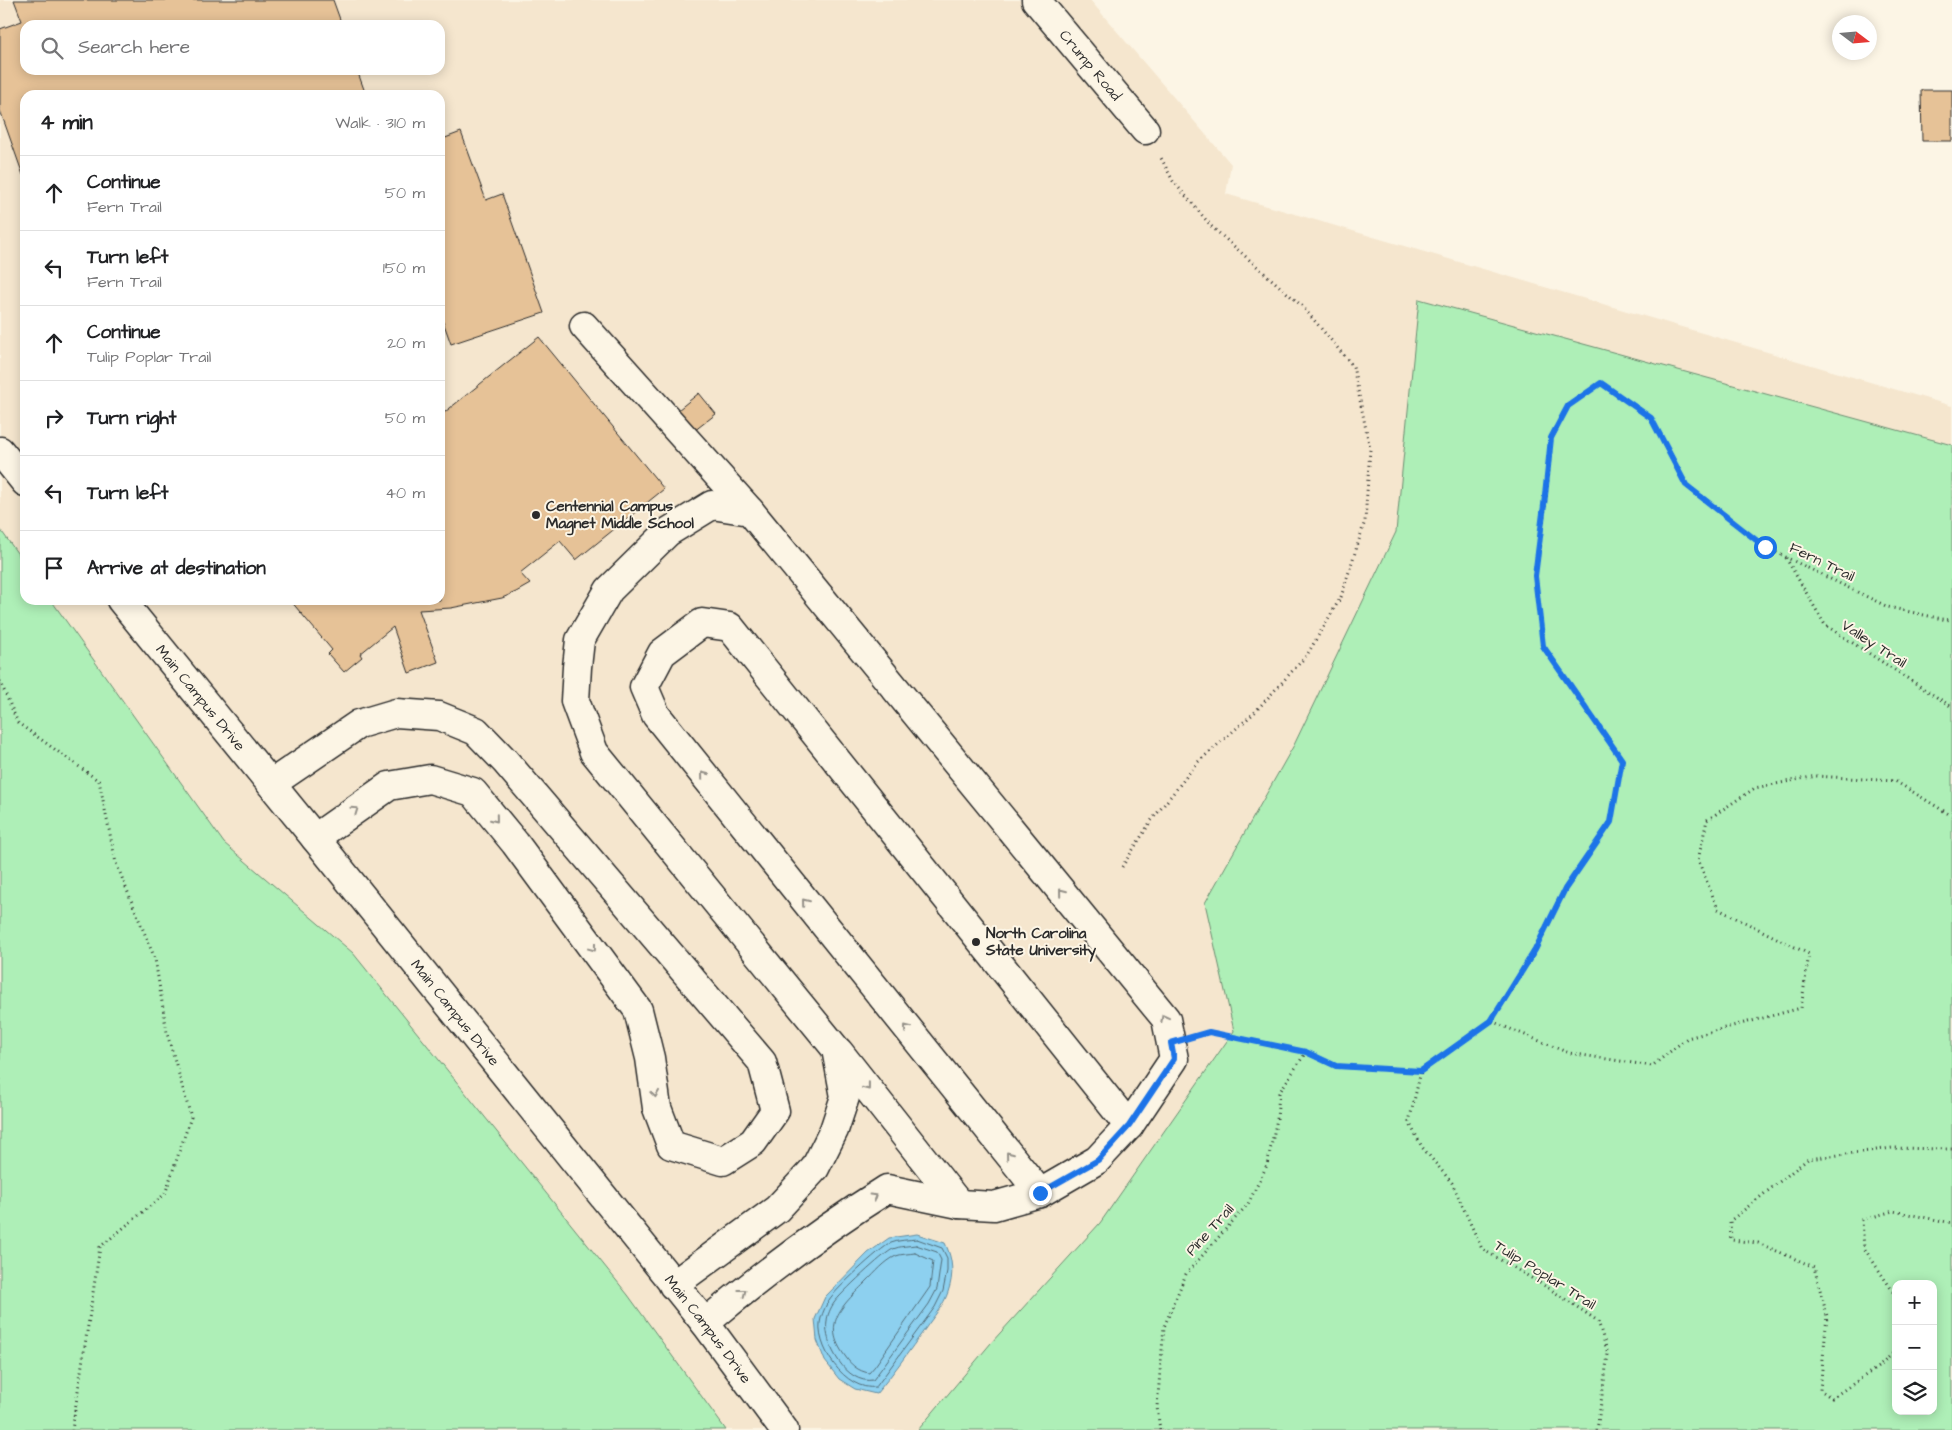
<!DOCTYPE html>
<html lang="en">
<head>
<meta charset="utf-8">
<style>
  :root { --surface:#fff; --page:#f2f2f2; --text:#202124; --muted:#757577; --line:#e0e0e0 }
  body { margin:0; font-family:"Architects Daughter",sans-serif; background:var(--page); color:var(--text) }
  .controls { position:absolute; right:15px; bottom:15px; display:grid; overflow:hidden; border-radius:10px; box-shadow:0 2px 12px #0003 }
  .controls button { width:45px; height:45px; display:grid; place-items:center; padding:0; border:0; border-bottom:1px solid var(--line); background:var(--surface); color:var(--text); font:25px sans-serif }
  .compass { position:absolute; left:1832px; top:15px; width:45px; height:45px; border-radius:50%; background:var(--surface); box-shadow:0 2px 12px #0003; rotate:106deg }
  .stop { position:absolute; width:15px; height:15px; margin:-11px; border:4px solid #1a73e8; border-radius:50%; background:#fff }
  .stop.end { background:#1a73e8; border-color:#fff; box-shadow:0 1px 5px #0008 }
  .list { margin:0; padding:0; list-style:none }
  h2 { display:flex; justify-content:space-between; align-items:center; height:65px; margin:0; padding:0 20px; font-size:21px }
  h2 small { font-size:16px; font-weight:400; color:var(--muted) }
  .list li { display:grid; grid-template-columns:32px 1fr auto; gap:15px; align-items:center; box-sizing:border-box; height:75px; padding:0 20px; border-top:1px solid var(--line) }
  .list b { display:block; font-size:19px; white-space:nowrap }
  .list p { margin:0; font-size:16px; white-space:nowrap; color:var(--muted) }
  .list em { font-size:16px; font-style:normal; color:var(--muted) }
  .icon { flex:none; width:28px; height:28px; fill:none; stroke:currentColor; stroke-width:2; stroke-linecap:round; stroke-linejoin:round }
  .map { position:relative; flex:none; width:1952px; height:1430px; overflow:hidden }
  .search { position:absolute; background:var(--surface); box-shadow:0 2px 12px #0003; left:20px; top:20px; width:425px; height:55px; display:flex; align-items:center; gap:12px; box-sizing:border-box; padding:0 18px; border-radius:15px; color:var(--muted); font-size:19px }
  .panel { position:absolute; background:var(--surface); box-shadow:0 2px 12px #0003; left:20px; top:90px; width:425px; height:515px; border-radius:15px }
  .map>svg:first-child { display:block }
  .built { fill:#f5e6ce; fill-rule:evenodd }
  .green { fill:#aeefb7; stroke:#6c8d71; fill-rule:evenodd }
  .water { fill:#8dd0ef; stroke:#668ea1 }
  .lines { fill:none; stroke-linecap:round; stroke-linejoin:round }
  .shore { stroke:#526d79; stroke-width:1 }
  .building { fill:#e6c297; stroke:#2b2b2b }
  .minor-casing { stroke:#2b2b2b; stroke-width:31 }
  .major-casing { stroke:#2b2b2b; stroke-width:31 }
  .path { stroke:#2b2b2b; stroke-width:3; stroke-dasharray:1 4; stroke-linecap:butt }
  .minor { stroke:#fcf5e5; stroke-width:28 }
  .major { stroke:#fcf5e5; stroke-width:28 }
  .oneway { stroke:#949088 }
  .route { stroke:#1a73e8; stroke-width:6 }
  .poi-dot { fill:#2b2b2b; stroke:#fcf5e5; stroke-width:2 }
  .labels { text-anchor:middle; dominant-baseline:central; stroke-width:4; stroke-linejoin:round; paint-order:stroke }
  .street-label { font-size:15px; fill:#2b2b2b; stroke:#fcf5e5 }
  .poi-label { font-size:15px; font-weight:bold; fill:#2b2b2b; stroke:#fcf5e5; text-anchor:start }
</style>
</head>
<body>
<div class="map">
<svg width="1952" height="1430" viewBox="0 0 1952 1430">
  <rect width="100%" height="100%" fill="#fcf5e5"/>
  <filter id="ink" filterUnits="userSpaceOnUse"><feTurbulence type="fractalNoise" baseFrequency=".02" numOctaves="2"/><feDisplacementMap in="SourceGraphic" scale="10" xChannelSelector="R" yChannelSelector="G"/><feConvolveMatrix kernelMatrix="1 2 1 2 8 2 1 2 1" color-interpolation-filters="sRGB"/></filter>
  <g filter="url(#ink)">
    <path class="built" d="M 0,0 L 1090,0 L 1231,164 L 1226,194 L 1952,406 L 1952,1430 L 0,1430 ZM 25,25 L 440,25 L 440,70 L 25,70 ZM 25,95 L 440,95 L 440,600 L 25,600 ZM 1896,1284 L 1933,1284 L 1933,1411 L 1896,1411 Z"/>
    <g class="green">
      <path d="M 1419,299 L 1952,445 L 1952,1430 L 918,1430 L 991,1343 L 1100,1223 L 1234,1031 L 1205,903 L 1294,745 L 1396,532 ZM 1896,1284 L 1933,1284 L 1933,1411 L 1896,1411 Z"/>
      <polygon points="0,529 25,564 25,600 51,600 224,843 353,953 628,1295 726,1430 0,1430"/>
    </g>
    <path class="water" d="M 917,1234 L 945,1243 C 953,1259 954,1275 948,1292 C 944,1305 933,1317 925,1329 C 909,1351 894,1373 876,1394 L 855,1389 L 839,1379 L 825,1361 L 817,1340 L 815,1319 L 825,1297 L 868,1253 L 889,1238 Z"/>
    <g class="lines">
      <g class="shore">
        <path d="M 917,1239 L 942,1248 L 947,1258 L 947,1271 L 943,1291 L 935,1307 L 876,1387 C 846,1392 813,1345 821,1318 C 823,1312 826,1305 829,1300 C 834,1291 880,1248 891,1243 C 898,1240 909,1240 917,1239 Z"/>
        <path d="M 916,1245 L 937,1252 L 941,1260 L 937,1289 L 929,1304 L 873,1380 C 847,1385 823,1344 827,1321 C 827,1316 831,1307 834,1303 C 840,1294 884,1253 893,1249 C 900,1246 909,1246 916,1245 Z"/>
        <path d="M 915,1253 L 933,1261 L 930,1287 L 875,1366 L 869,1373 C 858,1371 851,1365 845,1356 C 820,1323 844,1304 867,1281 C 875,1273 885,1261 896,1256 C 901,1254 909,1254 915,1253 Z"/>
      </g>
    </g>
    <g class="building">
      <polygon points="14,0 333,0 342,25 25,25 25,70 357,70 366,95 25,95 25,174 23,175 0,110 0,29 22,21"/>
      <polygon points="1921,90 1952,90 1952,141 1922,141"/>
      <polygon points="461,132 486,200 502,194 544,313 451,344 440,313 440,140"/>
      <polygon points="539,337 664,489 576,560 560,541 520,573 530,584 516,592 502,598 451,608 419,610 438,662 409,673 393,627 360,654 362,657 344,672 328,654 332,650 290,600 440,600 440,416"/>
      <polygon points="699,393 716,414 694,431 678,410"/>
    </g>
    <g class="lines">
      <defs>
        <g id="minor">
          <path id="s1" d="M 1036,0 L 1145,130"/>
          <polyline points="584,326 750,511"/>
          <polyline points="271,784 359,724 396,713 439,716 476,731 505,761 762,1062 775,1111 753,1142 723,1161 671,1145 657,1108 650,1058 638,1010 515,843 473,792 430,779 389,786 315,838"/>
          <polyline points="839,1052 959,1204"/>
          <polyline points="1040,1193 656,715 644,687 662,653 702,623 730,627 1129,1126"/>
          <path d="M 673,1285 L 777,1209 L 815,1168 L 834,1130 L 845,1097 L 836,1049 L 594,752 L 575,701 L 577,667 L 580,640 L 609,590 L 668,532 L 712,505 L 750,511 L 1166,1019 L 1174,1059 L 1129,1126 L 1097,1160 L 1040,1193 L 994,1206 L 959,1204 L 887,1189 C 823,1229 762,1275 705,1323"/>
        </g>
        <g id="major">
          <polyline points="0,451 25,482"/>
          <path id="s2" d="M 121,600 L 315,838 L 705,1323 L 784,1430"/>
        </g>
      </defs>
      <use href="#minor" class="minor-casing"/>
      <use href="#major" class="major-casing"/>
      <g class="path">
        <polyline points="1786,558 1825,625 1952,707"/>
        <polyline points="0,681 18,723 99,781 116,863 155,959 167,1033 191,1117 165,1194 100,1247 72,1430"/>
        <polyline points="1122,867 1151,821 1198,762 1254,713 1307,655 1341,597 1365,521 1370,449 1353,366 1302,306 1212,227 1173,181 1160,156"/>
        <polyline points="1491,1021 1535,950 1565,889 1611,822 1622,760 1543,646 1535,576 1545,505 1551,438 1568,406 1601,383 1651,418 1686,485 1765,547 1888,607 1947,620 1952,618"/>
        <polyline points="1200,1035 1209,1032 1306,1052 1336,1066 1421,1071"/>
        <polyline points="1896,1296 1864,1248 1862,1220 1893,1211 1952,1223"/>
        <polyline points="1896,1350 1881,1365 1832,1398 1820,1390 1827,1316 1814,1267 1758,1243 1731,1240 1730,1221 1808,1159 1892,1148 1952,1149"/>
        <polyline points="1160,1430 1157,1407 1164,1327 1186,1274 1248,1204 1267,1165 1277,1119 1279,1093 1306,1052"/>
        <polyline points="1597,1430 1608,1354 1598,1321 1550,1289 1482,1249 1452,1183 1422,1147 1409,1122 1421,1071 1491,1021 1569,1053 1652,1066 1687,1038 1801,1008 1809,954 1718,909 1698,860 1707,820 1755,788 1816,776 1895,781 1952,816"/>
      </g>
      <use href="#minor" class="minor"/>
      <use href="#major" class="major"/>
    </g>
    <defs><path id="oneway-chevron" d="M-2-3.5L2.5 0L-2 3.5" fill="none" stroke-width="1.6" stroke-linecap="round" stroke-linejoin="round" transform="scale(1.25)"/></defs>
    <g class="oneway">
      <use href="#oneway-chevron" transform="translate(704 775) rotate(-129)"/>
      <use href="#oneway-chevron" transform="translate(355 810) rotate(-35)"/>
      <use href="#oneway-chevron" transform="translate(495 819) rotate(51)"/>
      <use href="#oneway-chevron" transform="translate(1062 892) rotate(-129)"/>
      <use href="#oneway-chevron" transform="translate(805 902) rotate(-129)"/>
      <use href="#oneway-chevron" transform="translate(593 948) rotate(53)"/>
      <use href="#oneway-chevron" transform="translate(1164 1018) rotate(-118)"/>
      <use href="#oneway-chevron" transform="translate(907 1028) rotate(-129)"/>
      <use href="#oneway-chevron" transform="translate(867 1087) rotate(52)"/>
      <use href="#oneway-chevron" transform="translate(655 1094) rotate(82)"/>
      <use href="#oneway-chevron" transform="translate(1009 1155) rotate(-129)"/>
      <use href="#oneway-chevron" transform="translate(874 1197) rotate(-32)"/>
      <use href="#oneway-chevron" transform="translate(743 1292) rotate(-37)"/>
    </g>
  </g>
  <g class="lines" filter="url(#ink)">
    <polyline class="route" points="1040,1193 1098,1160 1129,1126 1174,1059 1171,1043 1209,1032 1306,1052 1336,1066 1421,1071 1491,1021 1535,950 1565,889 1611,822 1622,760 1543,646 1535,576 1544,505 1551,438 1568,406 1601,383 1651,418 1686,485 1765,547"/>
  </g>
  <g class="poi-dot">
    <circle cx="536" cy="515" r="5"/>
    <circle cx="976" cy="942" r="5"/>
  </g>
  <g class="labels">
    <g class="street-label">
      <text stroke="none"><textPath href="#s1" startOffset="85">Crump Road</textPath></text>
      <text transform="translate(1822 562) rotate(26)">Fern Trail</text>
      <text transform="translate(1874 644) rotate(33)">Valley Trail</text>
      <text stroke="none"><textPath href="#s2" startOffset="126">Main Campus Drive</textPath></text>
      <text stroke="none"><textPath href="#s2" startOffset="531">Main Campus Drive</textPath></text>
      <text transform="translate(1210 1230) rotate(-48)">Pine Trail</text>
      <text transform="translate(1545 1275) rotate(32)">Tulip Poplar Trail</text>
      <text stroke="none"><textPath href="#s2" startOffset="936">Main Campus Drive</textPath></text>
    </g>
    <g class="poi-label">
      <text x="546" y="506">Centennial Campus<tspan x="546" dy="17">Magnet Middle School</tspan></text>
      <text x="986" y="933">North Carolina<tspan x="986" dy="17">State University</tspan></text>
    </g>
  </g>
</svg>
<div class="controls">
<button>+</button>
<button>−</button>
<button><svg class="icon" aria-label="layers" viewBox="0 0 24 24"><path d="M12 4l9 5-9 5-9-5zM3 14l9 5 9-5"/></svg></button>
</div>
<svg class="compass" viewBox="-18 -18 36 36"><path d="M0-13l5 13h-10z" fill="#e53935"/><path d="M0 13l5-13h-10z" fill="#757577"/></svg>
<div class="stop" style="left:1765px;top:547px"></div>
<div class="stop end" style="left:1040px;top:1193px"></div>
<div class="search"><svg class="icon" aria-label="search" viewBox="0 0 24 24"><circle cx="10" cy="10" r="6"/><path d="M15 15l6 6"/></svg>Search here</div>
<section class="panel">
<h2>4 min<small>Walk · 310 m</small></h2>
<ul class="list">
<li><svg class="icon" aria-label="ahead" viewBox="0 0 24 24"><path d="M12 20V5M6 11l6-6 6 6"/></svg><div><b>Continue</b><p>Fern Trail</p></div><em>50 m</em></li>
<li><svg class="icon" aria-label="left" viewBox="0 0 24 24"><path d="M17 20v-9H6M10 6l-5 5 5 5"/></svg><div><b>Turn left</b><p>Fern Trail</p></div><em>150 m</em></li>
<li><svg class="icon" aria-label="ahead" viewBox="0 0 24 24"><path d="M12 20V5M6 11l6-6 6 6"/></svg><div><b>Continue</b><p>Tulip Poplar Trail</p></div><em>20 m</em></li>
<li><svg class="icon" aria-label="right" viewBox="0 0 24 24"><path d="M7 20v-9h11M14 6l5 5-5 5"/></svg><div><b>Turn right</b></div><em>50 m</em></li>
<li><svg class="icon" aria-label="left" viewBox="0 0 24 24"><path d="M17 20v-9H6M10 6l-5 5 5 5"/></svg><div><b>Turn left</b></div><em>40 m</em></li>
<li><svg class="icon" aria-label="arrive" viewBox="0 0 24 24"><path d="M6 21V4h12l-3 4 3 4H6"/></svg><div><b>Arrive at destination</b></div></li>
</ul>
</section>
</div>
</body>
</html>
